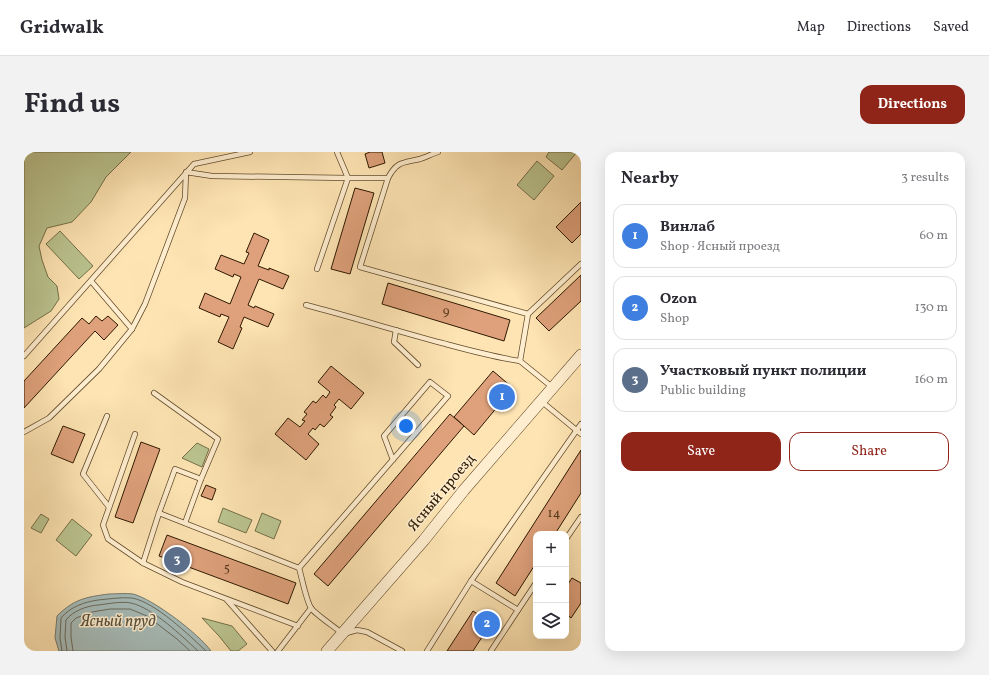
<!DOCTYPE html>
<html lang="en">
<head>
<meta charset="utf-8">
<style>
  :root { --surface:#fff; --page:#f2f2f3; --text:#2b2b33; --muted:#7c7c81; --line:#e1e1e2; --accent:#8f2418 }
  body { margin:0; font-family:Vollkorn,serif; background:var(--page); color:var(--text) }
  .controls { position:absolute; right:12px; bottom:12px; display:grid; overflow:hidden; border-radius:8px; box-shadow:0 4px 16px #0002 }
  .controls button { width:36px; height:36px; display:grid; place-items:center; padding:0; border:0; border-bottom:1px solid var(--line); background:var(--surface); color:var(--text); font:20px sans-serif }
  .you { position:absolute; left:382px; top:274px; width:14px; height:14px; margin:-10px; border:3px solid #fff; border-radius:50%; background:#1a73e8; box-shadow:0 0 0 6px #1a73e833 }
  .badge { display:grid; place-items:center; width:26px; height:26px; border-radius:50%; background:var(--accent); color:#fff; font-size:13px; font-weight:700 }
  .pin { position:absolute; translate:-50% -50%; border:2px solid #fff; box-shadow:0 1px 4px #0006 }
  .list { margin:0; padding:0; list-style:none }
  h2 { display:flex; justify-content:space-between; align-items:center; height:52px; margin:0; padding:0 16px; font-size:17px }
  h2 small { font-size:13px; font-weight:400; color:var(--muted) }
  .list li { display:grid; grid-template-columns:26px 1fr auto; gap:12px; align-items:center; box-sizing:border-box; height:64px; margin:0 8px 8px; padding:0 8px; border:1px solid var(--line); border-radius:12px }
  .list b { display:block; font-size:15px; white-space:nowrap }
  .list p { margin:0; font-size:13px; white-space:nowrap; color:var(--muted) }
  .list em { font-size:13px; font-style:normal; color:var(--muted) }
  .actions { display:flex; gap:8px; padding:12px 16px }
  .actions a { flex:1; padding:9px 0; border:1px solid var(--accent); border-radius:12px; text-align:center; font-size:14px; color:var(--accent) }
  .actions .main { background:var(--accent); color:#fff }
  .icon { flex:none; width:22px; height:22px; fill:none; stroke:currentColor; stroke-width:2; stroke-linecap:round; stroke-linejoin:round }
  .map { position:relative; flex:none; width:557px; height:499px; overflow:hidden; border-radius:12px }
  header { display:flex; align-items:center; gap:24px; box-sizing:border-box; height:56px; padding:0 20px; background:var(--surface); border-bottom:1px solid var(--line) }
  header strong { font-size:19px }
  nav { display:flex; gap:22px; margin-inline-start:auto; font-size:14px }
  .intro { display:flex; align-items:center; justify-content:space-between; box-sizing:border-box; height:96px; padding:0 24px }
  h1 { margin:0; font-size:28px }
  .button { padding:10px 18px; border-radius:12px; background:var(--accent); color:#fff; font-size:14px; font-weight:700 }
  main { display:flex; gap:24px; padding:0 24px }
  aside { flex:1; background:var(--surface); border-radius:12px; box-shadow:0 4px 16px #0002 }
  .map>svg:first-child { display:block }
  .green { fill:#bbc590; stroke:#746f48 }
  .water { fill:#a6bbb8; stroke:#767a6e }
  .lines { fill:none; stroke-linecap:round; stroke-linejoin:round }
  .shore { stroke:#6a6a5c; stroke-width:1 }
  .building { fill:#dea17b; stroke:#2e1900 }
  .service-casing { stroke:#624c2d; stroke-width:6 }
  .tertiary-casing { stroke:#624c2d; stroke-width:12 }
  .service { stroke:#feedce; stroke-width:4.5 }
  .tertiary { stroke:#feedce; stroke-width:11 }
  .labels { text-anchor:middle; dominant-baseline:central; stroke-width:3; stroke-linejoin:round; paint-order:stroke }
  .number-label { font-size:13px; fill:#5a3b1f }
  .street-label { font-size:15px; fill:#2e1900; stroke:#feedce }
  .water-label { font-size:16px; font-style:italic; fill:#585240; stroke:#feedce }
</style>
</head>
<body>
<header>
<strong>Gridwalk</strong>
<nav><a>Map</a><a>Directions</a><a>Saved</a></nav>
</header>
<div class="intro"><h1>Find us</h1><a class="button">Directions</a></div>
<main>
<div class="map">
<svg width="557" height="499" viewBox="0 0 557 499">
  <rect width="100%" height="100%" fill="#fee4b3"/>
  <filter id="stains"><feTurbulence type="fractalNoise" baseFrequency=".005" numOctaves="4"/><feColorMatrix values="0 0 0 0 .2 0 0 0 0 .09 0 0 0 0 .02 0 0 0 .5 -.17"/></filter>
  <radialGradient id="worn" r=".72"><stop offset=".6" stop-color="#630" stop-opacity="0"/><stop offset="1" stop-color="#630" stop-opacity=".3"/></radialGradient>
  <g class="green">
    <polygon points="0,0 107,0 82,25 67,50 48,70 23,76 15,94 18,108 24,125 33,134 35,147 27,159 0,176"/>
    <polygon points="525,0 553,0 538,18 522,5"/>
    <polygon points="513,9 530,24 510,48 493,33"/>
    <polygon points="36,79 69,114 55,127 22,92"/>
    <polygon points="173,291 185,297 178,315 158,306"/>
    <polygon points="199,356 228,368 222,381 194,370"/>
    <polygon points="238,361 257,369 250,387 231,379"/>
    <polygon points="17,362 25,367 17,381 7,376"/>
    <polygon points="48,367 68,383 52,404 32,388"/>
    <polygon points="178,466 208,474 223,492 214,499 207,499 195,484"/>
  </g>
  <path class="water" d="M 85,442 C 92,442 102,441 109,442 C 129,447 175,482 187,499 L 35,499 L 31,486 L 33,464 C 50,447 62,445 85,442 Z"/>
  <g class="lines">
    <g class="shore">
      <path d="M 38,499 L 36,486 L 37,466 C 46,455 60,450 74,448 C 85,447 97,445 108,446 C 131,450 165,483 182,499"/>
      <path d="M 43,499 L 41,485 L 42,468 C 49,459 62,454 74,453 C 84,452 97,449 107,451 C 129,456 158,484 174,499"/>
      <polyline points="49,499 47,485 47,471 52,466 68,460 86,457 106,457 123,464 153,487 166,499"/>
    </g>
  </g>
  <g class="building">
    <polygon points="346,0 358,0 361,11 345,16 341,2"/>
    <polygon points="331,36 350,41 326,122 307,117"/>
    <polygon points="557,50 557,82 548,91 532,75"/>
    <polygon points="230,81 245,88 234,114 245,118 245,116 265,124 259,137 235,127 224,153 230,156 231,154 250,162 244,175 220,165 216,175 218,176 209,197 194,190 205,165 197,162 196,165 175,156 181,141 206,152 217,125 210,122 209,125 191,117 197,103 220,112 225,101 222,100"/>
    <polygon points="557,123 557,149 525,179 512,166"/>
    <polygon points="364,131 486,168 480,189 358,152"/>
    <polygon points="72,164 78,169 84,164 94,173 80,188 71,179 0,256 0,229 58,166 65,172"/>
    <polygon points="307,214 340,241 327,257 315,247 310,253 312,255 306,263 309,265 300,275 296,272 291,278 289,276 284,282 295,292 282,308 251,282 264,266 276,275 281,269 278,268 283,262 280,260 289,249 292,251 299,243 302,246 306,240 294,230"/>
    <polygon points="469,219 489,236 450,283 430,265"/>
    <polygon points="426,262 440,274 304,434 290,422"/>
    <polygon points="39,274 61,282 49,311 27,302"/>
    <polygon points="117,290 136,297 109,371 91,365"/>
    <polygon points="557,298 557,341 531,382 512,382 512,411 491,444 472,431"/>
    <polygon points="182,333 192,337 188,348 177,344"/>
    <polygon points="143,383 272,431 264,452 135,404"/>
    <polygon points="548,426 557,431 557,451 547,466 542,462 542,435"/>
    <polygon points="449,459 467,471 449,499 423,499"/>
  </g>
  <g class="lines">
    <defs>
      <g id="service">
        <path d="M 313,0 L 324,26 L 364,26 C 373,9 379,11 396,7 C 402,5 408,2 414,0"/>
        <polyline points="364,26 336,115 504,162 496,209 528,235"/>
        <path d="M 282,153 C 328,165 373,179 418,191 C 444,198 469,205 496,209"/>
        <polyline points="504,162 557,112"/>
        <polyline points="108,177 121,152 161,46 162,20 188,24 324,26 293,117"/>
        <polyline points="372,178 370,190 394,213"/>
        <polyline points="0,204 170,12 226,0"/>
        <polyline points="130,241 194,287 177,327"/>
        <polyline points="517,249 557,282"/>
        <polyline points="83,264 59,322 85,355"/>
        <polyline points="0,280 25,266 75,217 108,177 67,129"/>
        <polyline points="111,282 79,373 84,387 119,411 158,430 274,474"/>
        <polyline points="135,361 151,317 177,327 161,371"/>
        <polyline points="542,387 557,365"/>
        <path d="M 119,411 L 135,361 L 275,416 C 278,426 282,448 287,456 C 291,462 312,476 319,482 L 333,478 L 343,480 L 378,499"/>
        <polyline points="275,416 424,244 406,230 360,284 369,308"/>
        <polyline points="447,429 494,458 512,431"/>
        <polyline points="203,448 248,499"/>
        <polyline points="254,499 287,456"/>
        <polyline points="403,499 447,429 557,272"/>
        <polyline points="467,499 494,458"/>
      </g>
      <polyline id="tertiary" points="303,499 400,388 440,338 557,203"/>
    </defs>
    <use href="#service" class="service-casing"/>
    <use href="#tertiary" class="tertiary-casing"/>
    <use href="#service" class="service"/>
    <use href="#tertiary" class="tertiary"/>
  </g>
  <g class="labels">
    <g class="number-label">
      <text x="422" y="160">9</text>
      <text x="530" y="362">14</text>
      <text x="203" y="417">5</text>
    </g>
    <g class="street-label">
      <text transform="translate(418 341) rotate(-50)">Ясный проезд</text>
    </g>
    <g class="water-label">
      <text x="94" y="470">Ясный пруд</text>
    </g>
  </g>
  <rect width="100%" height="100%" filter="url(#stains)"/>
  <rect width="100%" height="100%" fill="url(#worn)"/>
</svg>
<div class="controls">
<button>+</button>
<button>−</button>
<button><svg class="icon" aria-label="layers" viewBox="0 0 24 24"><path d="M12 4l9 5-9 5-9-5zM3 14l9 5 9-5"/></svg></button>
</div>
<div class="you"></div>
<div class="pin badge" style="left:478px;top:245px;background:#3f7fe0">1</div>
<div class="pin badge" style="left:463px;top:472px;background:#3f7fe0">2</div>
<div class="pin badge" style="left:153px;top:408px;background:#5c6f8a">3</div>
</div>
<aside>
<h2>Nearby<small>3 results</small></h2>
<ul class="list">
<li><span class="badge" style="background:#3f7fe0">1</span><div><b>Винлаб</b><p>Shop · Ясный проезд</p></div><em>60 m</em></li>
<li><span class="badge" style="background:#3f7fe0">2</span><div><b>Ozon</b><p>Shop</p></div><em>130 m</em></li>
<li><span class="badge" style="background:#5c6f8a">3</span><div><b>Участковый пункт полиции</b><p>Public building</p></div><em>160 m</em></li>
</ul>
<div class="actions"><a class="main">Save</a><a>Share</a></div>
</aside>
</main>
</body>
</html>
